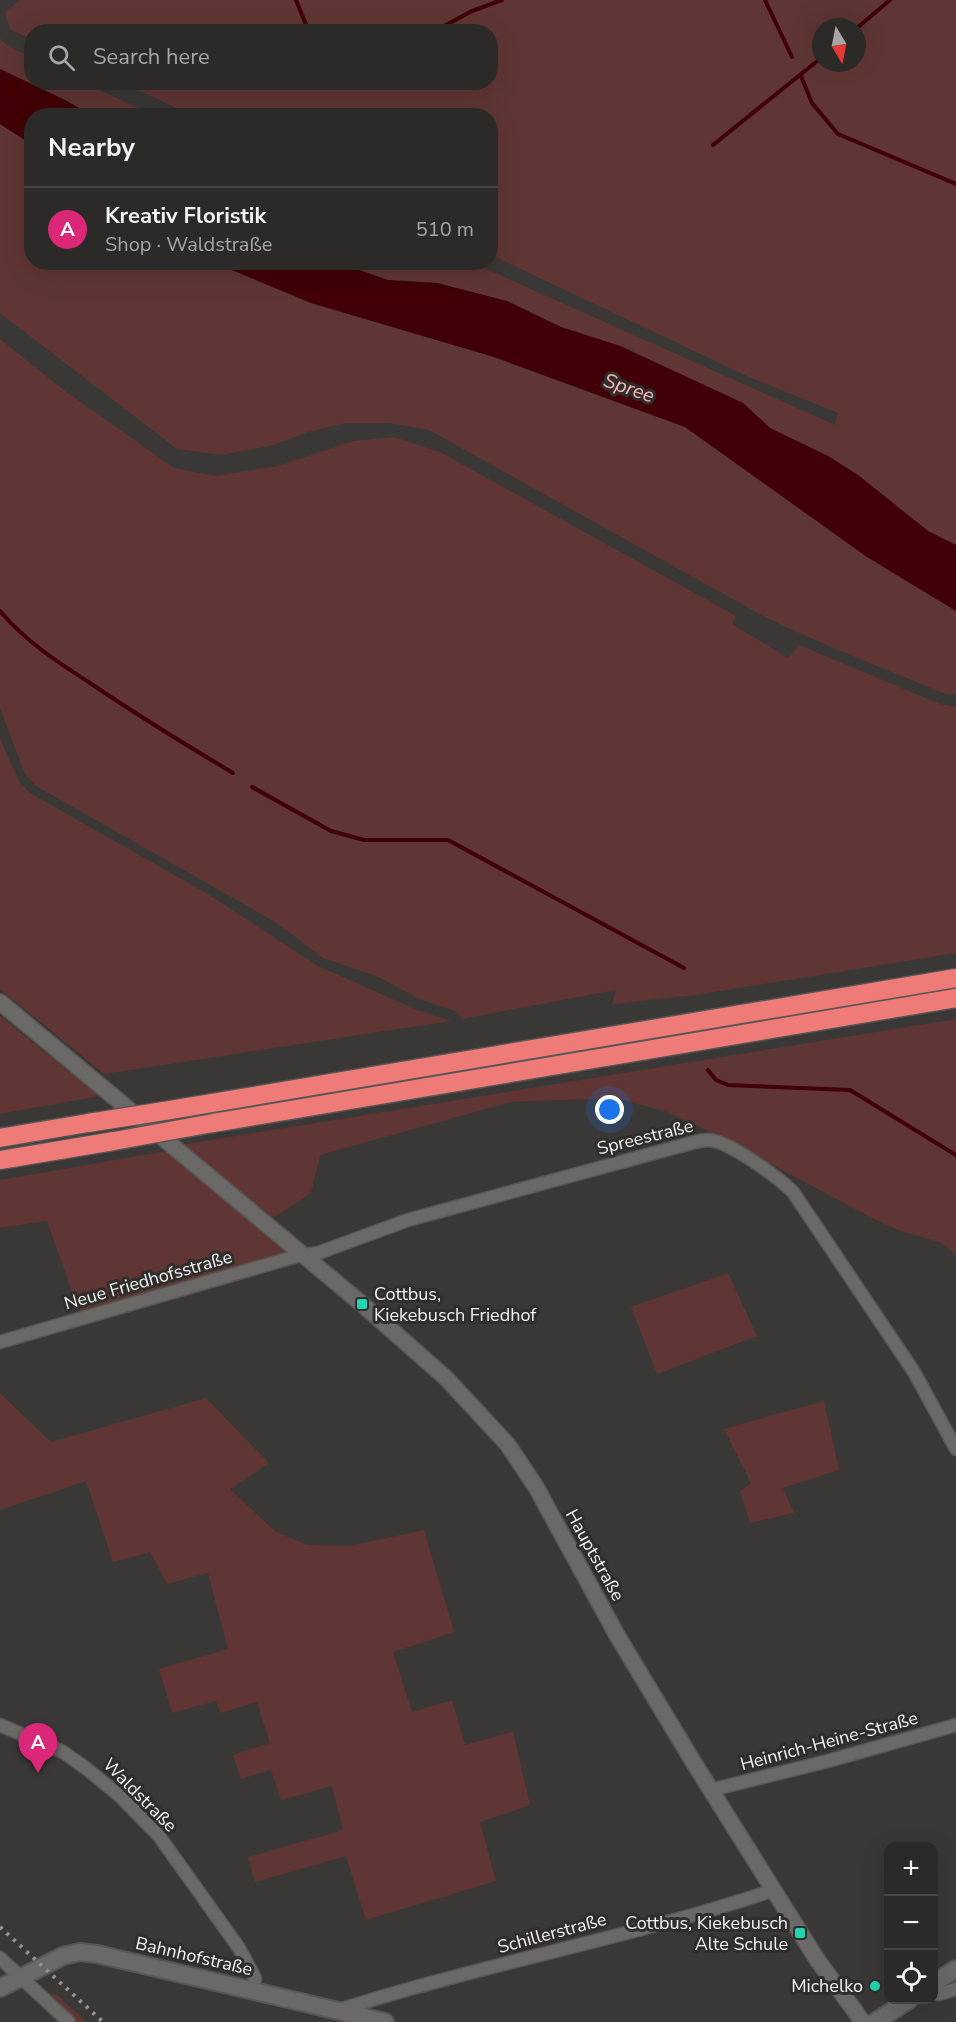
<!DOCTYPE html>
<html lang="en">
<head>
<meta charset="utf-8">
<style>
  :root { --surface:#2c2929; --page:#383535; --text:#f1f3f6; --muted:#a6a6a8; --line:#484546; --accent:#db2777 }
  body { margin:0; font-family:"Nunito Sans",sans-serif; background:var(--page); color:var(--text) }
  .controls { position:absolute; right:18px; bottom:18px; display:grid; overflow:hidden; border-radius:12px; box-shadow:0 6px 24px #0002 }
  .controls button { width:54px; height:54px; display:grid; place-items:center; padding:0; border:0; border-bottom:2px solid var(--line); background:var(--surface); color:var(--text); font:30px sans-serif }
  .compass { position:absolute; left:812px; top:18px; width:54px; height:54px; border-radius:50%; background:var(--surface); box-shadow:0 6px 24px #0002; rotate:170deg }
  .you { position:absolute; left:610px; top:1110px; width:21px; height:21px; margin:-15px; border:4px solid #fff; border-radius:50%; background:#1a73e8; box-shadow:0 0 0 9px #1a73e833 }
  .badge { display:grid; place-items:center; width:39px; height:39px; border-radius:50%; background:var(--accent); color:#fff; font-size:20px; font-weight:700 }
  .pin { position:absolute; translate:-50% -50px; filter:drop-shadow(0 2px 3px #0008) }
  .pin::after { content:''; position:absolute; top:32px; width:21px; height:18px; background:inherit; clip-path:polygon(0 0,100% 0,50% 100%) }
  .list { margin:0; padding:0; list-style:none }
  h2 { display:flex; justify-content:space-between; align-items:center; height:78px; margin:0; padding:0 24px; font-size:26px }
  h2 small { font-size:20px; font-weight:400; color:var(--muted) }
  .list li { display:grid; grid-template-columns:39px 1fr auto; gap:18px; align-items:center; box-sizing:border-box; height:84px; padding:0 24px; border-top:2px solid var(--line) }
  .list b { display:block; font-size:22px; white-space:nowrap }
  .list p { margin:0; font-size:20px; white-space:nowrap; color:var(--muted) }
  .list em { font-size:20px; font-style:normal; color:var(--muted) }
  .icon { flex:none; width:33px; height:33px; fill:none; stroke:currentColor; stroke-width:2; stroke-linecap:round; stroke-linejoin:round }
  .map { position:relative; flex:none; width:956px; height:2022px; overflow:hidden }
  .search { position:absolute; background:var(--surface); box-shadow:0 6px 24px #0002; left:24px; top:24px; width:474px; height:66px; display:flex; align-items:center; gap:15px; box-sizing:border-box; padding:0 21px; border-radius:24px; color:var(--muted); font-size:22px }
  .panel { position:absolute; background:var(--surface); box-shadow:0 6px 24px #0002; left:24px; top:108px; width:474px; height:162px; border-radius:24px }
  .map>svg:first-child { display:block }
  .green { fill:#5f3634; fill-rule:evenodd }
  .water { fill:#410005 }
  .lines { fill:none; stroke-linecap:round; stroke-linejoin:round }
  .stream { stroke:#410005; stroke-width:4 }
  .minor-casing { stroke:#585555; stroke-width:15 }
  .tertiary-casing { stroke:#585555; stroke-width:18 }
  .secondary-casing { stroke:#585555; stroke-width:20 }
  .motorway-casing { stroke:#585555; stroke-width:21 }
  .minor { stroke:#6b6868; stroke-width:12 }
  .tertiary { stroke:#6b6868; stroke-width:15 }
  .secondary { stroke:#6b6868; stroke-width:16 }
  .motorway { stroke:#ee7b77; stroke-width:18 }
  .rail { stroke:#939191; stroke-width:4; stroke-dasharray:3 6; stroke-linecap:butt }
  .motorway-bridge-casing { stroke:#585555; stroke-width:21; stroke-linecap:butt }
  .motorway-bridge { stroke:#ee7b77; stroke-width:18 }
  .poi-dot { fill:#22d5af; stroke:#302d2d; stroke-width:2 }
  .labels { text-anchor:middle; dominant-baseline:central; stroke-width:6; stroke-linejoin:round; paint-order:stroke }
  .street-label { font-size:18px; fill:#f4f2f2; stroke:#302d2d }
  .poi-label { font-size:18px; fill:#f4f2f2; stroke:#302d2d; text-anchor:end }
  .water-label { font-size:20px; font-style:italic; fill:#f7b6b1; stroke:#302d2d }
</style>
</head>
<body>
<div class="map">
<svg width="956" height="2022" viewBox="0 0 956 2022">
  <rect width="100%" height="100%" fill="#3a3737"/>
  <g class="green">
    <path d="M 20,0 L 956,0 L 956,545 L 928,531 L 858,475 L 828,456 L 770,428 L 743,403 L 620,346 L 561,327 L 507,301 L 437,283 L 388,280 L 339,263 L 473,263 L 835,425 L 838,413 L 749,377 L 491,255 L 490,116 L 192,115 L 122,83 L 490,82 L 490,32 L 32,32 L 31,39 L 10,29 L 5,12 ZM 821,27 L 857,27 L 857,63 L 821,63 Z"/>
    <polygon points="0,39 8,46 31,57 32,82 84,83 154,115 91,115 67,101 0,69"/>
    <path d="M 0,124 L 31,144 L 32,262 L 215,263 L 311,303 L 494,357 L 685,427 L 867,556 L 956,611 L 956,695 L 946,694 C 885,669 823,645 763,616 L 429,430 L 389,423 L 346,423 L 308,432 L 273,445 L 221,455 L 177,449 L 0,313 Z"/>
    <polygon points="0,339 65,391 174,468 216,476 278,466 353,441 394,437 440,452 736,616 732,624 788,658 799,645 940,704 956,707 956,953 696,995 612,1004 616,990 462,1019 455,1011 419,999 379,977 323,958 277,923 36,786 25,774 0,708"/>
    <polygon points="0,739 20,783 30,793 206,893 318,966 415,1009 451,1021 104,1074 0,989"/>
    <polygon points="0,1016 100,1096 0,1114"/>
    <polygon points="956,1019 956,1255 942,1243 898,1230 872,1218 711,1132 664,1111 616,1098 511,1102 320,1155 311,1193 273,1218 180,1145"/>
    <polygon points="167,1151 293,1255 79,1311 47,1221 0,1228 0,1180"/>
    <polygon points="728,1273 757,1336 657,1374 631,1307"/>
    <polygon points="0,1393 51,1442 206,1398 269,1463 230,1489 276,1532 308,1545 349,1546 424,1530 454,1632 393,1652 412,1712 452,1700 465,1745 513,1732 530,1805 480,1822 496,1881 366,1920 346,1856 255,1882 248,1857 343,1830 332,1786 281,1800 271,1770 241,1779 233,1755 270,1743 257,1702 220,1713 216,1701 172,1713 159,1669 228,1649 208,1573 167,1584 150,1552 113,1562 86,1481 0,1510"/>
    <polygon points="824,1401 839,1470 783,1488 794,1513 750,1523 740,1491 751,1483 724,1429"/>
    <polygon points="55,1993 87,2022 76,2022 51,1998"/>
  </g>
  <g class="water">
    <polygon points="0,69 67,101 91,115 32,116 31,144 0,124"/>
    <polygon points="215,263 339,263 388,280 437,283 507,301 561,327 620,346 743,403 770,428 828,456 858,475 928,531 956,545 956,611 867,557 685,427 494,357 311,303"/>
  </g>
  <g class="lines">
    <g class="stream">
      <polyline points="296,0 309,32"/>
      <polyline points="765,0 792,57"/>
      <polyline points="857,28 890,0"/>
      <polyline points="433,32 472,11 502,0"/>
      <polyline points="801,76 812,103 838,134 956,184"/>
      <polyline points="335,82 339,82"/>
      <polyline points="713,145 821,58"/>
      <path d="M 0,611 C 26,642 59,663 93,685 C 139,716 186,745 233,773"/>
      <polyline points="252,787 331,831 364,840 448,840 684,968"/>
      <polyline points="708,1070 716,1080 728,1085 850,1090 956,1155"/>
    </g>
    <defs>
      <g id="minor">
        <path d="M 0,1342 L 297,1256 L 318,1253 L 408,1220 L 695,1142 C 699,1141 704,1140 709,1140 C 729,1141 779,1178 793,1192 L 914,1372 L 956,1449"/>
        <polyline points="0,1725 63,1752 87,1769 120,1796 159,1836 239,1948 255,1978 253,1990"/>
        <polyline points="711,1790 828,1761 956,1725"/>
        <polyline points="0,1958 69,2022"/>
        <polyline points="934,1993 939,1994 956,1989"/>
        <path d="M 339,2010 C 482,1964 631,1938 774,1890"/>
      </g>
      <polyline id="tertiary" points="0,1002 362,1304 447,1379 508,1445 536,1487 618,1637 694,1763 818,1961 863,2022"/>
      <g id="secondary">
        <polyline points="934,1983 956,1969"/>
        <polyline points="0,1988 63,1956 80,1952 97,1954 385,2022"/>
        <polyline points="875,2022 909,2000"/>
      </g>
      <g id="motorway">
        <polyline points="164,1111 956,978"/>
        <polyline points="213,1123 956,998"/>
        <polyline points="0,1138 88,1123"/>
        <polyline points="0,1160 114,1141"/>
      </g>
    </defs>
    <use href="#minor" class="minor-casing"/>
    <use href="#tertiary" class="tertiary-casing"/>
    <use href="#secondary" class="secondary-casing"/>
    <use href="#motorway" class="motorway-casing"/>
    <use href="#minor" class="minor"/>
    <use href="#tertiary" class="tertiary"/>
    <use href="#secondary" class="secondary"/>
    <use href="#motorway" class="motorway"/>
    <polyline class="rail" points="0,1927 103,2022"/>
    <defs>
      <g id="motorway-bridge">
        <polyline points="88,1123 164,1111"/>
        <polyline points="114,1141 213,1123"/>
      </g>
    </defs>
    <use href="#motorway-bridge" class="motorway-bridge-casing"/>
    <use href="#motorway-bridge" class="motorway-bridge"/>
  </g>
  <g class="poi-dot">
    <rect x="356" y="1298" width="12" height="12" rx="3"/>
    <rect x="794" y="1927" width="12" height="12" rx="3"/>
    <circle cx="875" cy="1986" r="6"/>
  </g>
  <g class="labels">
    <g class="street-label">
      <text transform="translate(645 1137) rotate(-14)">Spreestraße</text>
      <text transform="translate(148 1280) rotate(-16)">Neue Friedhofsstraße</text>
      <text transform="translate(595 1555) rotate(61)">Hauptstraße</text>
      <text transform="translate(829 1741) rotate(-15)">Heinrich-Heine-Straße</text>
      <text transform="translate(140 1795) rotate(45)">Waldstraße</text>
      <text transform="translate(552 1933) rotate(-15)">Schillerstraße</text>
      <text transform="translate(194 1956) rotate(13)">Bahnhofstraße</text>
    </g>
    <g class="poi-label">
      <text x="374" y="1294" text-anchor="start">Cottbus,<tspan x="374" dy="21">Kiekebusch Friedhof</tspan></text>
      <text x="788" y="1923">Cottbus, Kiekebusch<tspan x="788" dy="21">Alte Schule</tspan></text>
      <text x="863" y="1986">Michelko</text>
    </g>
    <g class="water-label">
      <text transform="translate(629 388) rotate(19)">Spree</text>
    </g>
  </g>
</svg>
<div class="controls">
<button>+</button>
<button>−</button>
<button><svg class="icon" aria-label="locate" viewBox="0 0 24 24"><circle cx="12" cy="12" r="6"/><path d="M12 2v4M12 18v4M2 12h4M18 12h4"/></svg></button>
</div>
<svg class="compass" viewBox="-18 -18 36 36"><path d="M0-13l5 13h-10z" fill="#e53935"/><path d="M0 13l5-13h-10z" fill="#a6a6a8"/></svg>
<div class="you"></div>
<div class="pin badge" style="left:38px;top:1773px">A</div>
<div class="search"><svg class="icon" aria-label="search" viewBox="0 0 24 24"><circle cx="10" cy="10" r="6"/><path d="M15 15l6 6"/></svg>Search here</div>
<section class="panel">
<h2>Nearby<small></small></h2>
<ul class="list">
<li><span class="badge">A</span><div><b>Kreativ Floristik</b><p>Shop · Waldstraße</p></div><em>510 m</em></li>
</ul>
</section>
</div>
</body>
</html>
